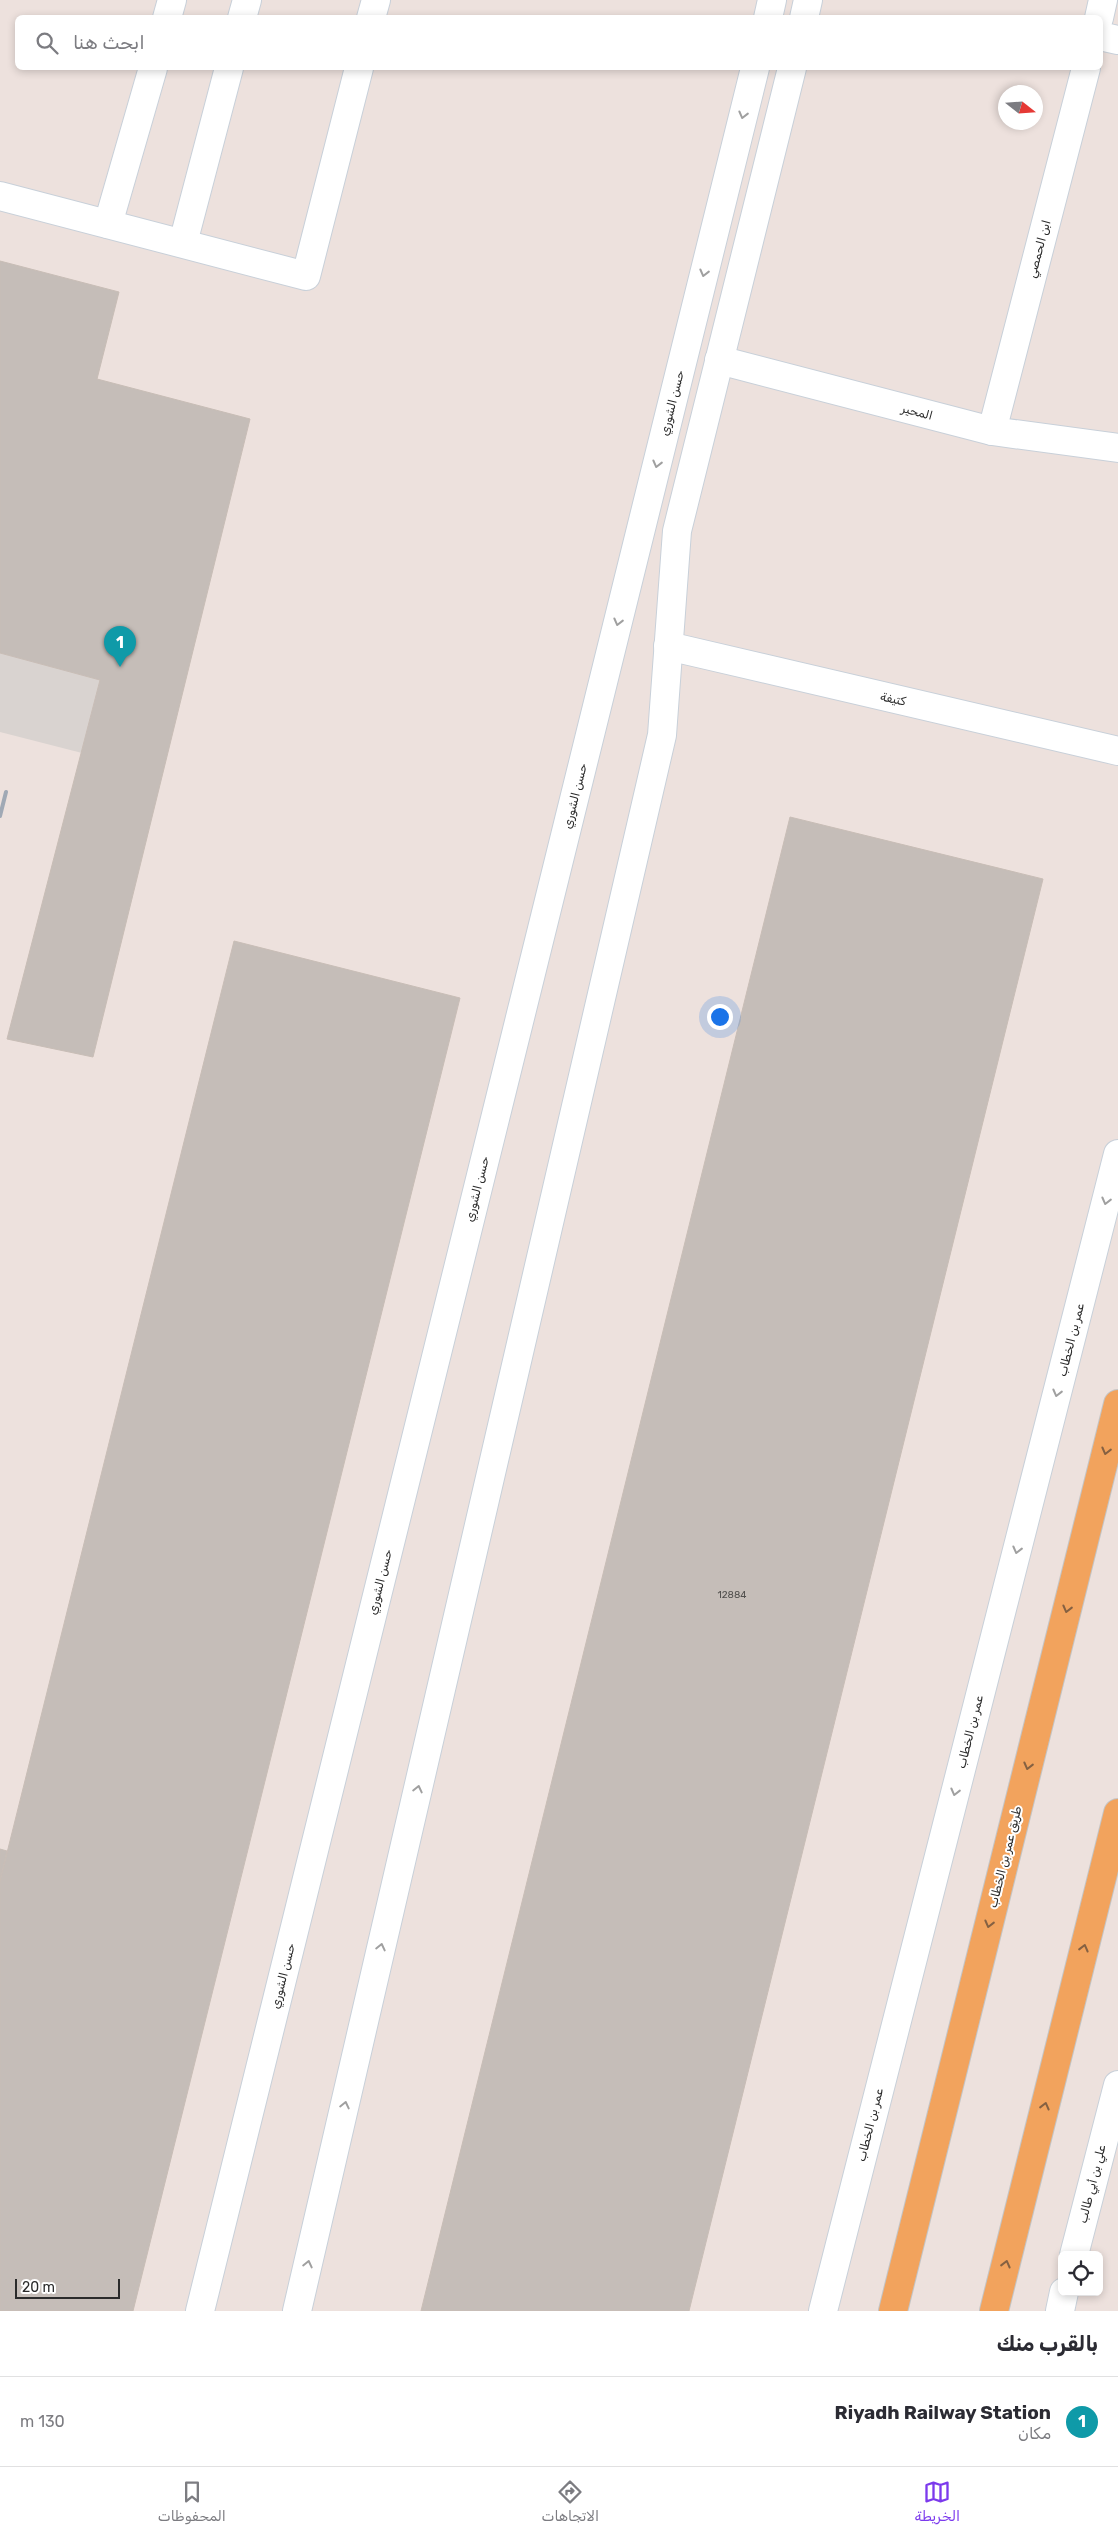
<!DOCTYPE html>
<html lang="ar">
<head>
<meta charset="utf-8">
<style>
  :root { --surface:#fff; --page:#f2f2f3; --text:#2b2b33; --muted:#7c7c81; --line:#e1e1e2; --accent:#7c3aed }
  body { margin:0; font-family:Rubik,"Noto Sans Arabic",sans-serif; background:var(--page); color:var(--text); direction:rtl }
  .controls { position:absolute; right:15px; bottom:15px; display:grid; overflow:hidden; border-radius:8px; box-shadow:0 2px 8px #0003 }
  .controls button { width:45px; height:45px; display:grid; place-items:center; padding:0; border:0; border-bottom:1px solid var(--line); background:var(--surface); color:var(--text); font:25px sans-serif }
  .compass { position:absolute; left:998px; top:85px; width:45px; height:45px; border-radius:50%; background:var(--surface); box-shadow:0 2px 8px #0003; rotate:107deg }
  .scale { position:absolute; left:15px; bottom:12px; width:105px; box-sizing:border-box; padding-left:5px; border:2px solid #2b2b2b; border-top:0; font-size:14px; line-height:18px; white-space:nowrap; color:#2b2b2b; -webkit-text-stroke:4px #fff; paint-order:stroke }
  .you { position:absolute; left:719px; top:1016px; width:18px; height:18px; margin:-12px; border:4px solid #fff; border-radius:50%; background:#1a73e8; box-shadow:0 0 0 8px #1a73e833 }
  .badge { display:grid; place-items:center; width:32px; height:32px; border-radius:50%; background:var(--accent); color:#fff; font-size:16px; font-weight:700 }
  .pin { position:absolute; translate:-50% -41px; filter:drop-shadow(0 1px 2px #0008) }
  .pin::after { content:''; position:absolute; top:26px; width:18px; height:15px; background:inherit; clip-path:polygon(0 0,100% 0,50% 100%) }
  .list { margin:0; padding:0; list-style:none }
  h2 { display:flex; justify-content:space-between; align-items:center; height:65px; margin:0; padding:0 20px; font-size:21px }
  h2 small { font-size:16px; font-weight:400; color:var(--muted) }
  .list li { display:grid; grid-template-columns:32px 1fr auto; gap:15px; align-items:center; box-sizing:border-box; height:90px; padding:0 20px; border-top:1px solid var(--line) }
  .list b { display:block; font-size:19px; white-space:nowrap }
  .list p { margin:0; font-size:16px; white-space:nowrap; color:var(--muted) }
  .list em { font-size:16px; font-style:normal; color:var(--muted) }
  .icon { flex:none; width:28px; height:28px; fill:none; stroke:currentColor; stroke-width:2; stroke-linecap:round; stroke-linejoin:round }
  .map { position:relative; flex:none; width:1118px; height:2311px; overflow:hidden; direction:ltr }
  .search { position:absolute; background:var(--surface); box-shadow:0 2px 8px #0003; left:15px; right:15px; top:15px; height:55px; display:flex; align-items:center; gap:12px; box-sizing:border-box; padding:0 18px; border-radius:8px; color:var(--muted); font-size:19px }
  .sheet { height:155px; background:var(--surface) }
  nav { display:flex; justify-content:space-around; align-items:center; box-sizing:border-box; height:70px; border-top:1px solid var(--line); background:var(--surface); font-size:14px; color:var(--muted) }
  nav a { display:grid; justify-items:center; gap:2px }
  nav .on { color:var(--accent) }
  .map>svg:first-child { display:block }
  .plaza { fill:#d9d3d0 }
  .building { fill:#c5bdb8; stroke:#c8bdb6 }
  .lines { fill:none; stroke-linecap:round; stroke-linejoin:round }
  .minor-casing { stroke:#c8d0d9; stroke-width:30 }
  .major-casing { stroke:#c4c4c4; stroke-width:30 }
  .minor { stroke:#fff; stroke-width:28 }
  .major { stroke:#f2a35d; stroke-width:28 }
  .rail { stroke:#a0a9b5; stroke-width:4 }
  .oneway { stroke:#a0a0a0 }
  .oneway2 { stroke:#856142 }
  .labels { text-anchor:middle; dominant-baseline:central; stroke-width:4; stroke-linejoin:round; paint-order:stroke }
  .number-label { font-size:10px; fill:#52504e }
  .street-label { font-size:12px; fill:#2b2b2b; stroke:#fff }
</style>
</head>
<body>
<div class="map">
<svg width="1118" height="2311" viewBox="0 0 1118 2311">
  <rect width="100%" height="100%" fill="#ede1dd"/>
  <polygon class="plaza" points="0,653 100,680 82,753 0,732"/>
  <g class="building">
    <polygon points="0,261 119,292 97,379 250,419 93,1057 7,1039 100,680 0,653"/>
    <polygon points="790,817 1043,879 689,2311 421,2311"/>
    <polygon points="234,941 460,998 133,2311 0,2311 0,1881"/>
    <polygon points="0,1849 7,1851 0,1881"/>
  </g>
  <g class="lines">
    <defs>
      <g id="minor">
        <polyline points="167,18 172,0"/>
        <polyline points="242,18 247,0"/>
        <polyline points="371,18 376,0"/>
        <polyline points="768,18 772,0"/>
        <polyline points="804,18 808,0"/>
        <polyline points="1099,18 1103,0"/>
        <polyline points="1100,36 1118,40"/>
        <polyline points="0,196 306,276 359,68"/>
        <polyline points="108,224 153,68"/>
        <polyline points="183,243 229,68"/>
        <polyline points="719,360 992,431 1118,448"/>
        <polyline points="992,431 1086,68"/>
        <polyline points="668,646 1118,751"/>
        <polyline points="1074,2255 1118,2085"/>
        <polyline points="200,2311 755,68"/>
        <polyline points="297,2311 662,735 677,531 792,68"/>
        <polyline points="823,2311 1118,1154"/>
        <polyline points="1060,2311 1064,2292"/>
      </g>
      <g id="major">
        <polyline points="893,2311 1118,1404"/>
        <polyline points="994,2311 1118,1813"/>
      </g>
    </defs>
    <use href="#minor" class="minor-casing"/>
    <use href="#major" class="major-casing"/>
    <use href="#minor" class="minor"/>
    <use href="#major" class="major"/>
    <polyline class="rail" points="0,816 6,792"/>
  </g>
  <defs><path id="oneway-chevron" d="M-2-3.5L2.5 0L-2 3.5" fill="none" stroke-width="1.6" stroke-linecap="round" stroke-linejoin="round" transform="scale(1.25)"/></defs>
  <g class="oneway">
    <use href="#oneway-chevron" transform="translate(743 115) rotate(104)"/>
    <use href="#oneway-chevron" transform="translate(704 273) rotate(104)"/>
    <use href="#oneway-chevron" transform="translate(657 464) rotate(104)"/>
    <use href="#oneway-chevron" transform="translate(618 622) rotate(104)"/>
    <use href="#oneway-chevron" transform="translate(1106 1201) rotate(104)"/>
    <use href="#oneway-chevron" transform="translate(1057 1393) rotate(104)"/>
    <use href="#oneway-chevron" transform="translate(1017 1550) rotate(104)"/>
    <use href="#oneway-chevron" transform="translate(418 1789) rotate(-77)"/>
    <use href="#oneway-chevron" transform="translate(955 1792) rotate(104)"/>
    <use href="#oneway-chevron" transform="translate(381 1947) rotate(-77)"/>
    <use href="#oneway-chevron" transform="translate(345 2105) rotate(-77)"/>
    <use href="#oneway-chevron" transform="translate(308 2264) rotate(-77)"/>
  </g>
  <g class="oneway2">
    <use href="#oneway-chevron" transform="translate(1106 1451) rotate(104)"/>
    <use href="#oneway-chevron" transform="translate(1067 1609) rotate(104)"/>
    <use href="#oneway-chevron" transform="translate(1028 1766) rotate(104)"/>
    <use href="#oneway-chevron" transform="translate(989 1924) rotate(104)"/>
    <use href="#oneway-chevron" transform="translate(1084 1948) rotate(-76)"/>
    <use href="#oneway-chevron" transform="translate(1045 2106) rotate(-76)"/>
    <use href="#oneway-chevron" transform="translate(1006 2264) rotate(-76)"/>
  </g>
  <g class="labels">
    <g class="number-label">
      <text x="732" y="1595">12884</text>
    </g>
    <g class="street-label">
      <text transform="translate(1039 249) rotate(-75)">ابن الحمصي</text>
      <text transform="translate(672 403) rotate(-76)">حسن الشوري</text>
      <text transform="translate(917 412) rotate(15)">المحير</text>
      <text transform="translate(893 699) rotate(13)">كتيفة</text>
      <text transform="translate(575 796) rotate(-76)">حسن الشوري</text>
      <text transform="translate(477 1189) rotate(-76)">حسن الشوري</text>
      <text transform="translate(1071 1340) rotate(-76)">عمر بن الخطاب</text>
      <text transform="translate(380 1582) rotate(-76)">حسن الشوري</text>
      <text transform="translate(970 1732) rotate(-76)">عمر بن الخطاب</text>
      <text transform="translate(1005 1857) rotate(-76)">طريق عمر بن الخطاب</text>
      <text transform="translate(283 1976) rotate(-76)">حسن الشوري</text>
      <text transform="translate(870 2125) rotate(-76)">عمر بن الخطاب</text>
      <text transform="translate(1092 2184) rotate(-76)">علي بن أبي طالب</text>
    </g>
  </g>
</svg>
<div class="controls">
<button><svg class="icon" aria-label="locate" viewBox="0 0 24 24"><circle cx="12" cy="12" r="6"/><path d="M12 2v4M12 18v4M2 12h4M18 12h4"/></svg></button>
</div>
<svg class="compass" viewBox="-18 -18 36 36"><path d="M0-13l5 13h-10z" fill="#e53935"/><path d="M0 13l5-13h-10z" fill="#7c7c81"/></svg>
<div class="scale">20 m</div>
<div class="you"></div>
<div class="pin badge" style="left:120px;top:667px;background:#0f9aa8">1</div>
<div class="search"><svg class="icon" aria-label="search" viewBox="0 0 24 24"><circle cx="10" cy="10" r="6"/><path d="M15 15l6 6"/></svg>ابحث هنا</div>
</div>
<section class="sheet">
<h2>بالقرب منك<small></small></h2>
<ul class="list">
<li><span class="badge" style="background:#0f9aa8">1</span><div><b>Riyadh Railway Station</b><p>مكان</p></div><em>130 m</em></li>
</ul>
</section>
<nav>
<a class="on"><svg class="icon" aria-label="map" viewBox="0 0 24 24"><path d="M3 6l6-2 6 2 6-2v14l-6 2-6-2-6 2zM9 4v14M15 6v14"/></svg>الخريطة</a>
<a><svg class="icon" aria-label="directions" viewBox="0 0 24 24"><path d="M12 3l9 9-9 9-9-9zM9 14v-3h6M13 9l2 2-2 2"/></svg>الاتجاهات</a>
<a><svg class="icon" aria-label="saved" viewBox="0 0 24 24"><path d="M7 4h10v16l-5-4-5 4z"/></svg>المحفوظات</a>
</nav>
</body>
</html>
